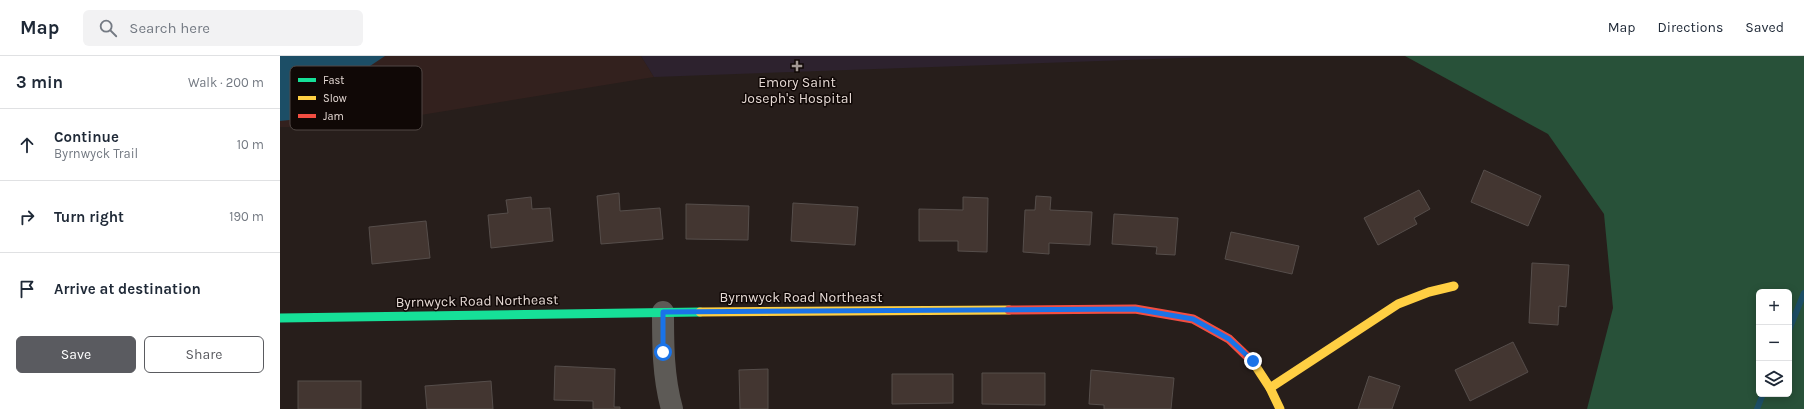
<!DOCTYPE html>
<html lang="en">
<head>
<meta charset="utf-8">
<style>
  :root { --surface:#fff; --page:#f2f2f3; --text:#1f2937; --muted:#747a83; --line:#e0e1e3; --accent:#5a5b60 }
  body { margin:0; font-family:Karla,sans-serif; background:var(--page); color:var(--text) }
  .controls { position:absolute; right:12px; bottom:12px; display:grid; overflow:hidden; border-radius:6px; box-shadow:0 2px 10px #0003 }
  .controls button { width:36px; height:36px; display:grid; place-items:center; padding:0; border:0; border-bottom:1px solid var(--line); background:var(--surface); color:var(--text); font:20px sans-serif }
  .stop { position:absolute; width:12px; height:12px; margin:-9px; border:3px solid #1a73e8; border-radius:50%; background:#fff }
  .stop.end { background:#1a73e8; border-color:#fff; box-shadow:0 1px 4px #0008 }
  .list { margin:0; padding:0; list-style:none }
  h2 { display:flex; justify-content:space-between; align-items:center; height:52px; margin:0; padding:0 16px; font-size:17px }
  h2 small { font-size:13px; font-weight:400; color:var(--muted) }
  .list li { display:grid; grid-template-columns:26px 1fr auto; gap:12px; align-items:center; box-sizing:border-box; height:72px; padding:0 16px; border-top:1px solid var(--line) }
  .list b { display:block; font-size:15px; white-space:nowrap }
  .list p { margin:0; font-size:13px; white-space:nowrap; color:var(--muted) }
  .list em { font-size:13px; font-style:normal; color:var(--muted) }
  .actions { display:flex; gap:8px; padding:12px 16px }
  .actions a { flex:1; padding:9px 0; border:1px solid var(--accent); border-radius:6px; text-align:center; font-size:14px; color:var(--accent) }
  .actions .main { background:var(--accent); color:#fff }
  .icon { flex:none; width:22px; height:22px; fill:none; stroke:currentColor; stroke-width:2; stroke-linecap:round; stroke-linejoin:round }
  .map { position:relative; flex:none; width:1524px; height:353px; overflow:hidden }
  header { display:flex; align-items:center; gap:24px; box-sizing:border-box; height:56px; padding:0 20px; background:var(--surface); border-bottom:1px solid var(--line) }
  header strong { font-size:19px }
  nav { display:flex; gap:22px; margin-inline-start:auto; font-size:14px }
  .search { width:280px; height:36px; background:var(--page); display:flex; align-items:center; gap:10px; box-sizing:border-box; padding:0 14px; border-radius:6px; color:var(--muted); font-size:15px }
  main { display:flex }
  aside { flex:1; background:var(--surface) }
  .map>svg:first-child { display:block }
  .commercial { fill:#33211e }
  .medical { fill:#2d222e }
  .forest { fill:#285139; fill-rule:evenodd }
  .water { fill:#1c4e66 }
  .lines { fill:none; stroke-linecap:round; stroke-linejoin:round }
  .stream { stroke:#1c4e66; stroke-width:6 }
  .building { fill:#433631; stroke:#564e4b }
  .street { stroke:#5d5a56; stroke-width:22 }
  .fast { stroke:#16e098; stroke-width:9 }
  .slow { stroke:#ffcf43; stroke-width:9 }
  .jam { stroke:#f24e42; stroke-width:9 }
  .route { stroke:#1a73e8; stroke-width:5 }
  .poi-dot { fill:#a29893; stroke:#100806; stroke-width:1.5 }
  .labels { text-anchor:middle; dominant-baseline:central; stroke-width:3; stroke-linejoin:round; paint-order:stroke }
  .poi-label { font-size:14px; fill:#e5d9d4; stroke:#100806 }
  .street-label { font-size:14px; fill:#e5d9d4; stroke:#100806 }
  .key { fill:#100806; stroke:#504744; stroke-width:1 }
  .key-label { font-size:11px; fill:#e5d9d4 }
</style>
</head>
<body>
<header>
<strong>Map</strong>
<div class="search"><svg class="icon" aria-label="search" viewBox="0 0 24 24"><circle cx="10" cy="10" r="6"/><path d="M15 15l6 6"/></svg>Search here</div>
<nav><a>Map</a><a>Directions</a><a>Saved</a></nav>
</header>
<main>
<aside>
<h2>3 min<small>Walk · 200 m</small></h2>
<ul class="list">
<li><svg class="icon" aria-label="ahead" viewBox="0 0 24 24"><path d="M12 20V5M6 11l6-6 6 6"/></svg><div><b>Continue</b><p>Byrnwyck Trail</p></div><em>10 m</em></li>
<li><svg class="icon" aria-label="right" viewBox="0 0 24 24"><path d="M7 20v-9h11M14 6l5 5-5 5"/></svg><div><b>Turn right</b></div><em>190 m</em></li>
<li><svg class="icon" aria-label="arrive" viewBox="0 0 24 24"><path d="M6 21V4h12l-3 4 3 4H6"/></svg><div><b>Arrive at destination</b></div></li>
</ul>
<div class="actions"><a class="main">Save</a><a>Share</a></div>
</aside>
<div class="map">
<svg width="1524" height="353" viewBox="0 0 1524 353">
  <rect width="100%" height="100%" fill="#271e1b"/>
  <polygon class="commercial" points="0,0 361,0 374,21 67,71 0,71"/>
  <polygon class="medical" points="361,0 958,0 374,21"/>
  <path class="forest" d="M 1125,0 L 1524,0 L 1524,353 L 1307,353 L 1333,252 L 1324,158 L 1268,78 ZM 1479,236 L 1509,236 L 1509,338 L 1479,338 Z"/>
  <polygon class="water" points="0,0 105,0 75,20 48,49 28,62 0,65"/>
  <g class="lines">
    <g class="stream">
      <polyline points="1509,274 1524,237"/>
      <polyline points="1477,353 1483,338"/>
    </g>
  </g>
  <g class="building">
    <polygon points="1204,114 1261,140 1248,170 1191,146"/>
    <polygon points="1139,134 1150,153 1134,162 1137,168 1098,189 1084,162"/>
    <polygon points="339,137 340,155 380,152 383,183 321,188 317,140"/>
    <polygon points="756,140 771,141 770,154 812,156 810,189 769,187 769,198 743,196 745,154 755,154"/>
    <polygon points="251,141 252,153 270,152 273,185 211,192 208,159 228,157 226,144"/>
    <polygon points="683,141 708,142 707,196 678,195 678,185 639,185 639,153 683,154"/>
    <polygon points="513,147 578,151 575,189 511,185"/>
    <polygon points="406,148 469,150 468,184 406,183"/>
    <polygon points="834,158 898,162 895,199 876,198 877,191 832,188"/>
    <polygon points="146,165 150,202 92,208 89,171"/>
    <polygon points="951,176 1019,190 1012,218 945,203"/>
    <polygon points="1252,207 1289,209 1286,251 1279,250 1278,269 1249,267"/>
    <polygon points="1233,286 1248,316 1190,345 1175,314"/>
    <polygon points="275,310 335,313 334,351 340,351 340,353 313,353 313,345 274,344"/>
    <polygon points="488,313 488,353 460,353 459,314"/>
    <polygon points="811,314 894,322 891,353 824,353 824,349 809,348"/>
    <polygon points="702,317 765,317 765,349 702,348"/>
    <polygon points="612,318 673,318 673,347 612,348"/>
    <polygon points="1089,320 1120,330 1112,353 1078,353"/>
    <rect x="18" y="325" width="63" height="28"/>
    <polygon points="211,325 213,353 147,353 145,330"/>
  </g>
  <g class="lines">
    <path class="street" d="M 383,256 C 383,288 383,321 392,353"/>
    <polyline class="fast" points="0,262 420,256"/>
    <g class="slow">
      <polyline points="420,256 729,254"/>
      <polyline points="973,306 990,332 1000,353"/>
      <polyline points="990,332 1118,248 1149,236 1174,230"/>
    </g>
    <polyline class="jam" points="729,254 855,253 913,263 949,283 973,306"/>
  </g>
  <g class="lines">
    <polyline class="route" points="383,296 383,256 855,253 913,263 949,283 973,305"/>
  </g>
  <path class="poi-dot" d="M515 4h4v4h4v4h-4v4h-4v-4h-4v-4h4z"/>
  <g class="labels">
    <g class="poi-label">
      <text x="517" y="26">Emory Saint<tspan x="517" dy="16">Joseph's Hospital</tspan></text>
    </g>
    <g class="street-label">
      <text x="521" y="241">Byrnwyck Road Northeast</text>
      <text transform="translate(197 245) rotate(-1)">Byrnwyck Road Northeast</text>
    </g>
  </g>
  <rect x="10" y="10" width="132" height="64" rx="6" class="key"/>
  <rect x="18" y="22" width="18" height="4" fill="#16e098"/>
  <rect x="18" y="40" width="18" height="4" fill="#ffcf43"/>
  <rect x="18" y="58" width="18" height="4" fill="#f24e42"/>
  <g class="key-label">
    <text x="43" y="28">Fast</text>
    <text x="43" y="46">Slow</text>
    <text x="43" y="64">Jam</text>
  </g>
</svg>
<div class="controls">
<button>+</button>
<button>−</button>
<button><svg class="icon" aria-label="layers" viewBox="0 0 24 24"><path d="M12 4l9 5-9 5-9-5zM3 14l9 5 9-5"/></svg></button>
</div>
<div class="stop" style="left:383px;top:296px"></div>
<div class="stop end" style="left:973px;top:305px"></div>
</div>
</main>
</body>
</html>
